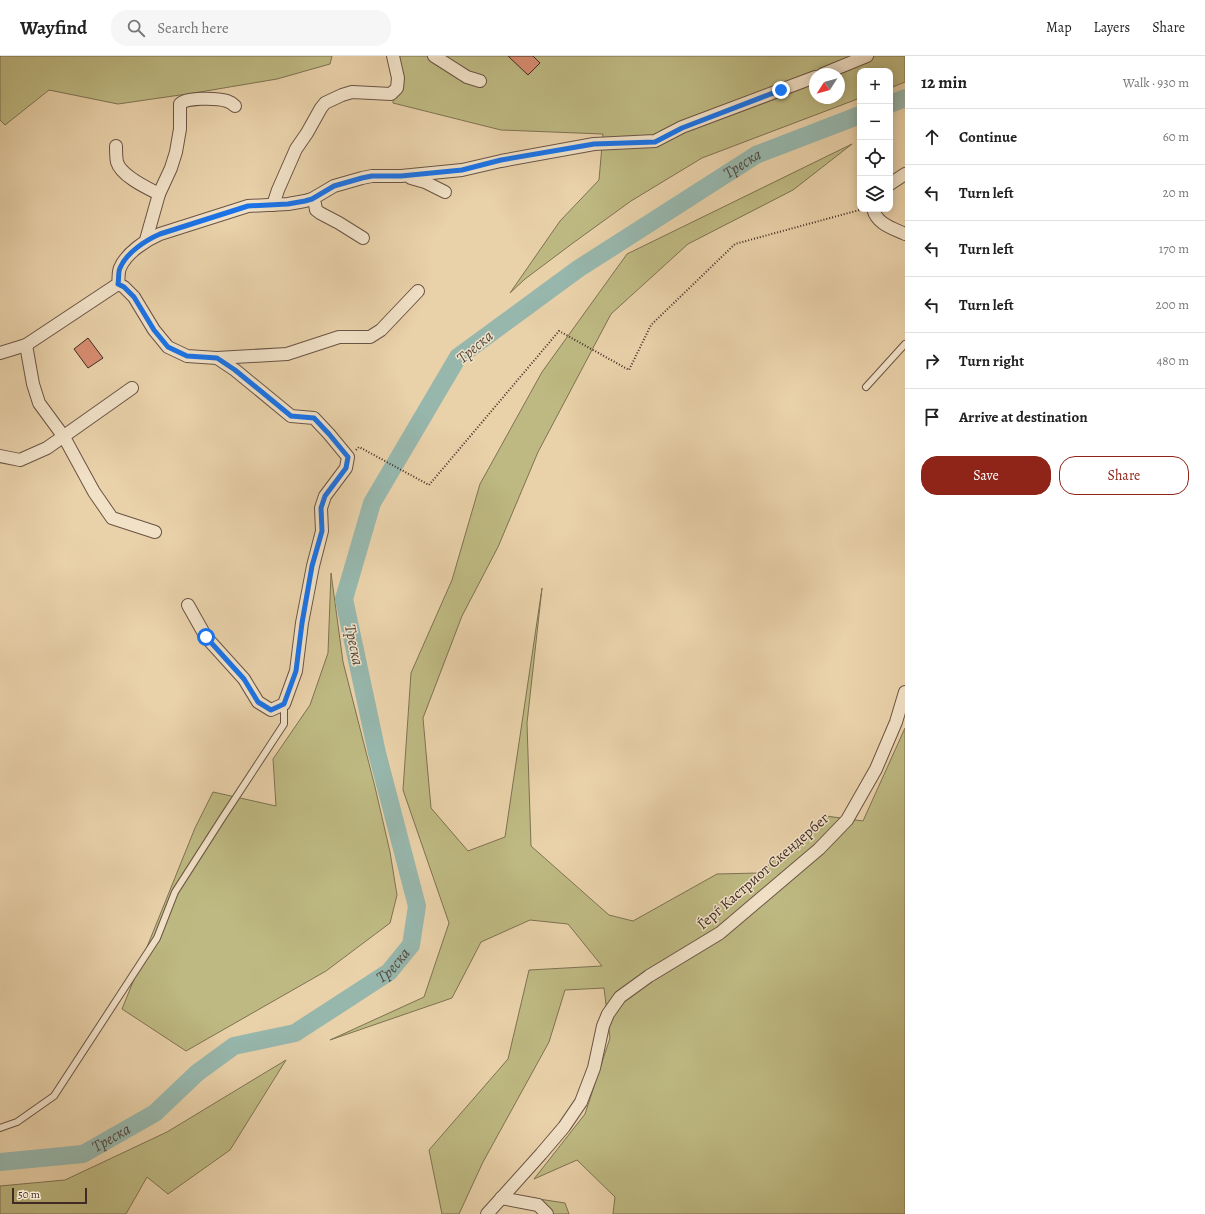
<!DOCTYPE html>
<html lang="en">
<head>
<meta charset="utf-8">
<style>
  :root { --surface:#fff; --page:#f6f6f6; --text:#222; --muted:#767676; --line:#e0e0e0; --accent:#8f2418 }
  body { margin:0; font-family:Alegreya,serif; background:var(--page); color:var(--text) }
  .controls { position:absolute; right:12px; top:12px; display:grid; overflow:hidden; border-radius:8px; box-shadow:0 2px 10px #0003 }
  .controls button { width:36px; height:36px; display:grid; place-items:center; padding:0; border:0; border-bottom:1px solid var(--line); background:var(--surface); color:var(--text); font:20px sans-serif }
  .compass { position:absolute; left:809px; top:12px; width:36px; height:36px; border-radius:50%; background:var(--surface); box-shadow:0 2px 10px #0003; rotate:234deg }
  .scale { position:absolute; left:12px; bottom:10px; width:75px; box-sizing:border-box; padding-left:4px; border:2px solid #3f2b24; border-top:0; font-size:11px; line-height:14px; white-space:nowrap; color:#3f2b24; -webkit-text-stroke:3px #f1e1c7; paint-order:stroke }
  .stop { position:absolute; width:12px; height:12px; margin:-9px; border:3px solid #1a73e8; border-radius:50%; background:#fff }
  .stop.end { background:#1a73e8; border-color:#fff; box-shadow:0 1px 4px #0008 }
  .list { margin:0; padding:0; list-style:none }
  h2 { display:flex; justify-content:space-between; align-items:center; height:52px; margin:0; padding:0 16px; font-size:17px }
  h2 small { font-size:13px; font-weight:400; color:var(--muted) }
  .list li { display:grid; grid-template-columns:26px 1fr auto; gap:12px; align-items:center; box-sizing:border-box; height:56px; padding:0 16px; border-top:1px solid var(--line) }
  .list b { display:block; font-size:15px; white-space:nowrap }
  .list em { font-size:13px; font-style:normal; color:var(--muted) }
  .actions { display:flex; gap:8px; padding:12px 16px }
  .actions a { flex:1; padding:9px 0; border:1px solid var(--accent); border-radius:16px; text-align:center; font-size:14px; color:var(--accent) }
  .actions .main { background:var(--accent); color:#fff }
  .icon { flex:none; width:22px; height:22px; fill:none; stroke:currentColor; stroke-width:2; stroke-linecap:round; stroke-linejoin:round }
  .map { position:relative; flex:none; width:905px; height:1158px; overflow:hidden }
  header { display:flex; align-items:center; gap:24px; box-sizing:border-box; height:56px; padding:0 20px; background:var(--surface); border-bottom:1px solid var(--line) }
  header strong { font-size:19px }
  nav { display:flex; gap:22px; margin-inline-start:auto; font-size:14px }
  .search { width:280px; height:36px; background:var(--page); display:flex; align-items:center; gap:10px; box-sizing:border-box; padding:0 14px; border-radius:16px; color:var(--muted); font-size:15px }
  main { display:flex }
  aside { flex:1; background:var(--surface) }
  .map>svg:first-child { display:block }
  .green { fill:#beb982; stroke:#7e7253; fill-rule:evenodd }
  .lines { fill:none; stroke-linecap:round; stroke-linejoin:round }
  .river { stroke:#97b7ad; stroke-width:18 }
  .building { fill:#d88d71; stroke:#3f2b24 }
  .lane-casing { stroke:#6a5445; stroke-width:8 }
  .street-casing { stroke:#6a5445; stroke-width:14 }
  .path { stroke:#3f2b24; stroke-width:2; stroke-dasharray:1 2; stroke-linecap:butt }
  .lane { stroke:#f1e1c7; stroke-width:6 }
  .street { stroke:#f1e1c7; stroke-width:12 }
  .route { stroke:#1a73e8; stroke-width:5 }
  .labels { text-anchor:middle; dominant-baseline:central; stroke-width:3; stroke-linejoin:round; paint-order:stroke }
  .street-label { font-size:15px; fill:#3f2b24; stroke:#f1e1c7 }
  .water-label { font-size:16px; font-style:italic; fill:#51473f; stroke:#f1e1c7 }
</style>
</head>
<body>
<header>
<strong>Wayfind</strong>
<div class="search"><svg class="icon" aria-label="search" viewBox="0 0 24 24"><circle cx="10" cy="10" r="6"/><path d="M15 15l6 6"/></svg>Search here</div>
<nav><a>Map</a><a>Layers</a><a>Share</a></nav>
</header>
<main>
<div class="map">
<svg width="905" height="1158" viewBox="0 0 905 1158">
  <rect width="100%" height="100%" fill="#e9d1a9"/>
  <filter id="stains"><feTurbulence type="fractalNoise" baseFrequency=".005" numOctaves="4"/><feColorMatrix values="0 0 0 0 .2 0 0 0 0 .09 0 0 0 0 .02 0 0 0 .5 -.17"/></filter>
  <radialGradient id="worn" r=".72"><stop offset=".6" stop-color="#630" stop-opacity="0"/><stop offset="1" stop-color="#630" stop-opacity=".3"/></radialGradient>
  <g class="green">
    <polygon points="0,0 332,0 330,8 277,23 194,37 118,48 49,34 5,69 0,64"/>
    <path d="M 389,0 L 905,0 L 905,26 L 890,32 L 890,15 L 860,15 L 860,42 L 702,102 L 631,145 L 573,187 L 525,223 L 510,237 L 560,165 L 599,124 L 603,78 L 501,74 L 393,47 L 394,28 ZM 815,18 L 839,18 L 839,42 L 815,42 Z"/>
    <polygon points="852,88 793,134 688,188 611,258 538,396 498,491 462,560 423,662 431,752 468,795 505,781 542,532 527,667 531,790 609,859 633,865 717,818 759,817 826,760 863,765 905,672 905,1158 613,1158 615,1141 577,1104 534,1123 585,1058 610,982 604,932 565,934 549,986 483,1106 459,1158 442,1158 429,1094 508,1003 529,914 602,910 568,868 530,864 481,886 452,942 330,984 424,941 449,867 403,734 411,617 452,524 480,428 542,316 627,198"/>
    <polygon points="331,517 343,606 375,731 390,796 397,839 390,867 326,915 186,995 122,953 195,772 213,736 276,750 273,703 310,649 328,597"/>
    <polygon points="286,1004 230,1094 168,1138 147,1121 126,1158 0,1158 0,1130 65,1124 167,1076"/>
    <polygon points="526,1141 565,1147 569,1158 539,1158"/>
  </g>
  <g class="lines">
    <g class="river">
      <polyline points="890,48 905,42"/>
      <path id="s1" d="M 0,1106 L 83,1098 L 155,1057 L 197,1017 L 234,990 L 295,977 L 389,916 L 411,889 L 417,850 L 377,697 L 344,543 L 372,447 L 458,301 L 578,213 L 756,99 L 860,59"/>
    </g>
  </g>
  <g class="building">
    <polygon points="508,0 533,0 540,7 528,19"/>
    <polygon points="88,282 103,302 88,312 74,293"/>
  </g>
  <g class="lines">
    <defs>
      <g id="lane">
        <polyline points="866,331 905,288"/>
        <polyline points="0,1072 17,1066 54,1040 157,882 175,836 223,761 284,668 284,648"/>
      </g>
      <g id="street">
        <polyline points="434,0 467,21 480,25"/>
        <polyline points="823,18 867,0"/>
        <path d="M 116,90 C 116,95 116,101 117,106 C 121,120 147,132 159,138"/>
        <polyline points="411,122 425,126 445,136"/>
        <polyline points="890,128 905,118"/>
        <polyline points="312,143 315,148 316,154 320,157 339,167 363,182"/>
        <polyline points="273,149 278,134 296,93 307,77 321,52 325,47 342,39 352,36 391,38 397,32 398,22 393,0"/>
        <path d="M 873,153 C 877,168 892,172 905,178"/>
        <path d="M 146,184 L 159,138 L 171,112 L 176,96 L 180,73 L 180,48 C 186,41 218,42 227,45 C 230,46 233,48 235,50"/>
        <polyline points="118,228 124,231 134,241 154,274 168,291 187,300 217,302 235,314 291,360 314,362 329,378 348,401 346,412 325,440 321,452 322,475 313,510 302,567 296,615 284,648 271,654 258,646 244,623 206,581 188,549"/>
        <polyline points="26,289 33,328 39,347 64,381 94,436 112,462 155,476"/>
        <path d="M 0,297 L 26,289 L 118,228 C 119,223 118,216 120,212 C 126,197 146,184 160,178 L 248,150 L 288,148 L 305,145 L 312,143 L 334,130 L 362,122 L 372,120 L 401,120 L 462,114 L 501,105 L 594,88 L 655,85 L 682,71 L 815,21"/>
        <polyline points="217,302 287,298 339,281 370,281 381,274 418,235"/>
        <polyline points="0,400 20,404 47,392 132,332"/>
        <polyline points="501,1142 538,1149 547,1158"/>
        <polyline points="487,1158 541,1098 564,1071 581,1046 594,1012 603,970 608,958 620,941 649,920 720,877 819,793 847,764 876,713 896,666 905,636"/>
      </g>
    </defs>
    <use href="#lane" class="lane-casing"/>
    <use href="#street" class="street-casing"/>
    <polyline class="path" points="356,394 359,391 361,392 429,429 559,275 629,314 651,269 735,188 863,153"/>
    <use href="#lane" class="lane"/>
    <use href="#street" class="street"/>
  </g>
  <g class="lines">
    <path class="route" d="M 206,581 L 244,623 L 258,646 L 271,654 L 284,648 L 296,615 L 302,567 L 312,510 L 322,475 L 321,452 L 325,440 L 346,412 L 348,401 L 329,378 L 314,362 L 291,360 L 235,314 L 217,302 L 187,300 L 168,291 L 154,274 L 134,241 L 124,231 L 118,228 C 119,223 118,216 120,212 C 126,197 146,184 160,178 L 248,150 L 288,148 L 305,145 L 312,143 L 334,130 L 362,122 L 372,120 L 401,120 L 462,114 L 501,104 L 594,88 L 655,86 L 682,72 L 781,34"/>
  </g>
  <g class="labels">
    <g class="street-label">
      <text transform="translate(763 815) rotate(-41)">Ѓерѓ Кастриот Скендербег</text>
    </g>
    <g class="water-label">
      <text stroke="none"><textPath href="#s1" startOffset="1448">Треска</textPath></text>
      <text transform="translate(475 291) rotate(-40)">Треска</text>
      <text transform="translate(354 589) rotate(78)">Треска</text>
      <text stroke="none"><textPath href="#s1" startOffset="452">Треска</textPath></text>
      <text stroke="none"><textPath href="#s1" startOffset="116">Треска</textPath></text>
    </g>
  </g>
  <rect width="100%" height="100%" filter="url(#stains)"/>
  <rect width="100%" height="100%" fill="url(#worn)"/>
</svg>
<div class="controls">
<button>+</button>
<button>−</button>
<button><svg class="icon" aria-label="locate" viewBox="0 0 24 24"><circle cx="12" cy="12" r="6"/><path d="M12 2v4M12 18v4M2 12h4M18 12h4"/></svg></button>
<button><svg class="icon" aria-label="layers" viewBox="0 0 24 24"><path d="M12 4l9 5-9 5-9-5zM3 14l9 5 9-5"/></svg></button>
</div>
<svg class="compass" viewBox="-18 -18 36 36"><path d="M0-13l5 13h-10z" fill="#e53935"/><path d="M0 13l5-13h-10z" fill="#767676"/></svg>
<div class="scale">50 m</div>
<div class="stop" style="left:206px;top:581px"></div>
<div class="stop end" style="left:781px;top:34px"></div>
</div>
<aside>
<h2>12 min<small>Walk · 930 m</small></h2>
<ul class="list">
<li><svg class="icon" aria-label="ahead" viewBox="0 0 24 24"><path d="M12 20V5M6 11l6-6 6 6"/></svg><div><b>Continue</b></div><em>60 m</em></li>
<li><svg class="icon" aria-label="left" viewBox="0 0 24 24"><path d="M17 20v-9H6M10 6l-5 5 5 5"/></svg><div><b>Turn left</b></div><em>20 m</em></li>
<li><svg class="icon" aria-label="left" viewBox="0 0 24 24"><path d="M17 20v-9H6M10 6l-5 5 5 5"/></svg><div><b>Turn left</b></div><em>170 m</em></li>
<li><svg class="icon" aria-label="left" viewBox="0 0 24 24"><path d="M17 20v-9H6M10 6l-5 5 5 5"/></svg><div><b>Turn left</b></div><em>200 m</em></li>
<li><svg class="icon" aria-label="right" viewBox="0 0 24 24"><path d="M7 20v-9h11M14 6l5 5-5 5"/></svg><div><b>Turn right</b></div><em>480 m</em></li>
<li><svg class="icon" aria-label="arrive" viewBox="0 0 24 24"><path d="M6 21V4h12l-3 4 3 4H6"/></svg><div><b>Arrive at destination</b></div></li>
</ul>
<div class="actions"><a class="main">Save</a><a>Share</a></div>
</aside>
</main>
</body>
</html>
